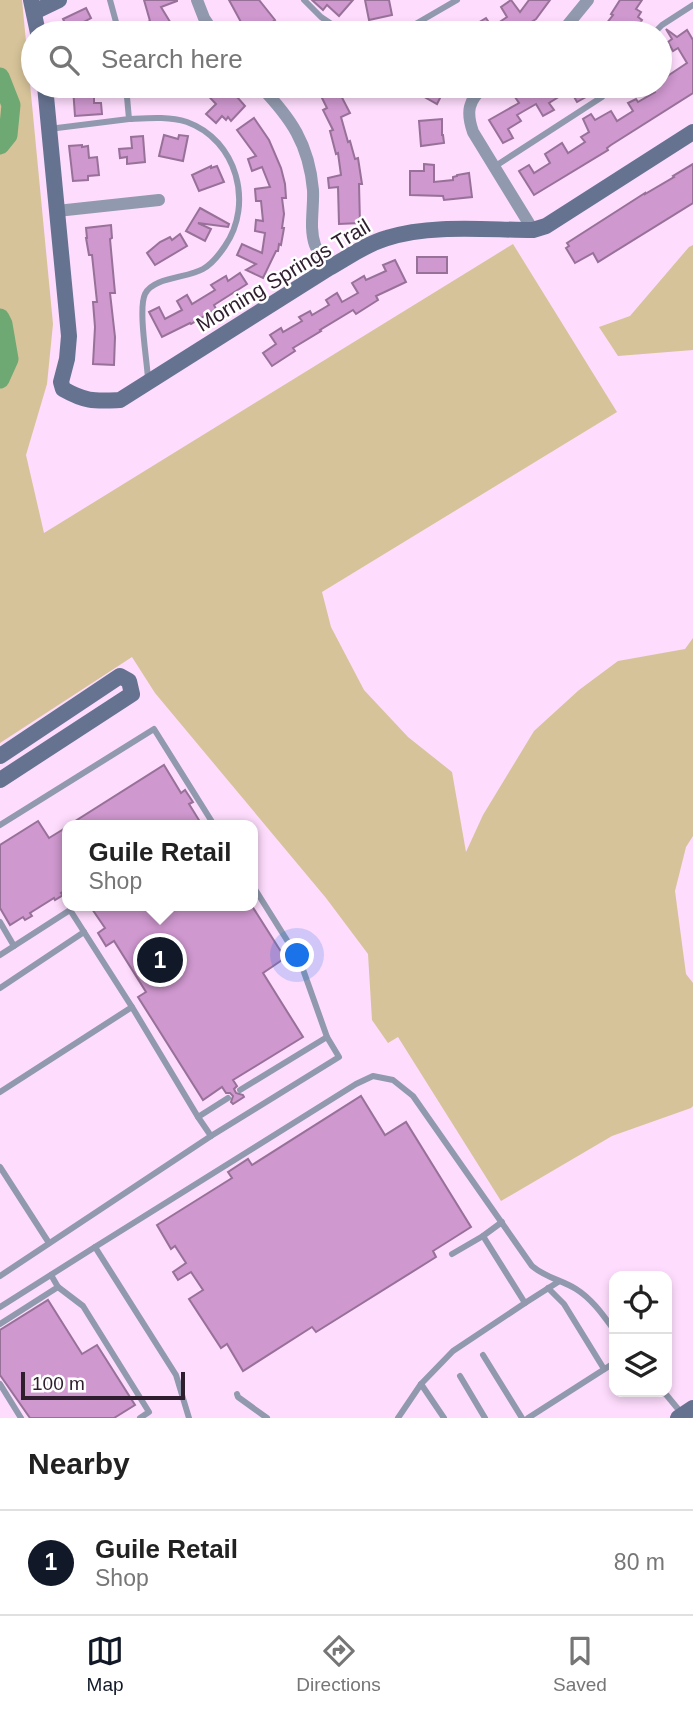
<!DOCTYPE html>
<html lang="en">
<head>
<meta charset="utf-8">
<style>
  :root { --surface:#fff; --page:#f6f6f6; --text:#222; --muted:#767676; --line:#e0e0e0; --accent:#111827 }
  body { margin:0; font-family:Helvetica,sans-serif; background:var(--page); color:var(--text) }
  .controls { position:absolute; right:21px; bottom:21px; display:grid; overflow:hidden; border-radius:14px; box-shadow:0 4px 10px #0003 }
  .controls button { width:63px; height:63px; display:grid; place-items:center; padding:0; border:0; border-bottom:2px solid var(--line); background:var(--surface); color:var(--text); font:35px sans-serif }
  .scale { position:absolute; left:21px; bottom:18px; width:164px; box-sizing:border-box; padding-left:7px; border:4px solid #2e1e2e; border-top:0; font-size:19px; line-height:24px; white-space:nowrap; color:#2e1e2e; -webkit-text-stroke:5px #fff; paint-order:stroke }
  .you { position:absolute; left:298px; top:956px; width:24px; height:24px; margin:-18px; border:5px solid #fff; border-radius:50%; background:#1a73e8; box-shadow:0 0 0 10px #1a73e833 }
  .badge { display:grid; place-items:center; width:46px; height:46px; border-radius:50%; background:var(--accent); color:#fff; font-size:23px; font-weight:700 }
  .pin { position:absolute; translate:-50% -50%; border:4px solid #fff; box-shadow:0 2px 7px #0006 }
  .popup { position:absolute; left:62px; top:820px; width:196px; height:91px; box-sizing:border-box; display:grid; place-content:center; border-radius:14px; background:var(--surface); filter:drop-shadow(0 2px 5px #0005); font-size:23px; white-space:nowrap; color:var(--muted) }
  .popup b { font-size:26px; color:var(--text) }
  .popup::after { content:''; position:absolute; left:50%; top:100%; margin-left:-14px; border:14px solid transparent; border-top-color:var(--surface) }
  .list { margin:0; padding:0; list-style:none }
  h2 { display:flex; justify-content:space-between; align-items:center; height:91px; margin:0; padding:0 28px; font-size:30px }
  h2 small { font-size:23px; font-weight:400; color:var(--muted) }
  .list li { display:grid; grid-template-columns:46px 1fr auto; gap:21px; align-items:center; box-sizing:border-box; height:105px; padding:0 28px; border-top:2px solid var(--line) }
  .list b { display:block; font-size:26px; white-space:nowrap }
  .list p { margin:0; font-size:23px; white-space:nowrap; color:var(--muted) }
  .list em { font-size:23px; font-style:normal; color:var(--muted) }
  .icon { flex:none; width:38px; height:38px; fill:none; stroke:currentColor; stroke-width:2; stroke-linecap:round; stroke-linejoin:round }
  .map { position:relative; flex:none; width:693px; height:1418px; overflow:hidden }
  .search { position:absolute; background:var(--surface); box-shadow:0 4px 10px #0003; left:21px; right:21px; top:21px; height:77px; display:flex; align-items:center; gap:18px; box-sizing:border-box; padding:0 24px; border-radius:38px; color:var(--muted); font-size:26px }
  .sheet { height:196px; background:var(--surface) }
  nav { display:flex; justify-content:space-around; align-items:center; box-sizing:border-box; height:98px; border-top:2px solid var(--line); background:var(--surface); font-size:19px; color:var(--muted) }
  nav a { display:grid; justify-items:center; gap:4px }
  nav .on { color:var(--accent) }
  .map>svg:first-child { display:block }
  .green { fill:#d6c399 }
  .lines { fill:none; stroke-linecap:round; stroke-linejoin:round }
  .river { stroke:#6ea873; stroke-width:19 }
  .building { fill:#cf98cf; stroke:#977197; stroke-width:2 }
  .lane { stroke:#9099ad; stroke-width:6 }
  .street { stroke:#9099ad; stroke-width:12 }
  .secondary { stroke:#667390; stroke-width:16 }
  .labels { text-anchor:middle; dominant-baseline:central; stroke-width:5; stroke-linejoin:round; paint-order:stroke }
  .street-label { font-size:21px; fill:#2e1e2e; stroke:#fff }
</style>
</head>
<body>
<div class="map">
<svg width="693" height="1418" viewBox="0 0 693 1418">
  <rect width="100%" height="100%" fill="#fedcfd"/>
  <g class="green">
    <polygon points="0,0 22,0 53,324 47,384 26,455 44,533 513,244 617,412 322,592 331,627 364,690 408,737 452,772 466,852 483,815 534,731 579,690 618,661 685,649 693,638 693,836 686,847 675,891 686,974 693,983 693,1106 691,1108 612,1136 501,1201 398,1037 388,1043 372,1020 368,954 326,898 155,693 132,657 0,743"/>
    <polygon points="693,245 693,350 618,356 599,327 630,316 689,247"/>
  </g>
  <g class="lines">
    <g class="river">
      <polyline points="0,77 11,105 8,135 0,145"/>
      <polyline points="0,318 3,324 9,359 0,379"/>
    </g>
  </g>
  <g class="building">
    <polygon points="144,0 177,0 177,1 161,7 175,30 174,31 175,33 146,33 142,25 150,21"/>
    <polygon points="229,0 259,0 275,20 266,27 271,33 249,33 242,24"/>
    <polygon points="312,0 353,0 339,16 327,5 323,10"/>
    <polygon points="365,0 389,0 392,15 369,20"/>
    <polygon points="511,0 520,12 529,0 550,0 536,19 514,33 481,33 476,24 486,18 492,27 507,17 501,7"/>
    <polygon points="620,0 642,0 636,9 641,12 638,17 642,20 633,33 599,33 613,15 611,14"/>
    <polygon points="86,8 91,18 82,23 87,33 70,33 63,19"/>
    <polygon points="666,29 677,37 687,30 693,40 693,93 611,145 607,148 608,150 534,195 519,171 529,165 534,173 550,163 545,154 562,143 568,153 585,142 581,137 589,132 583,119 591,114 595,120 611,111 617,121 633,111 628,103 636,99 638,102 655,92 652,86 660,86 660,81 687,63 678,48 673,51 668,42 672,39"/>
    <polygon points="199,86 221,86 238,98 245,106 231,121 228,117 226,120 222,116 216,123 206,114 216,104"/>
    <polygon points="318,86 336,86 350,113 341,117 348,142 350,141 355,159 358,158 362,184 359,184 360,223 339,224 338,187 329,188 328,178 341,175 338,153 336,154 330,131 333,130 323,110 327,108 321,96 324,95"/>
    <polygon points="424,86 446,86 437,104 421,95"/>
    <polygon points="532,86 579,86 586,97 577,102 570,90 549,103 554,110 543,116 536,104 517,115 521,121 508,129 513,138 503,143 489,120 519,103 515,97"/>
    <polygon points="88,87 89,96 94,96 94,103 101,103 102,114 75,116 73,88"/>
    <polygon points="254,118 269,140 281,168 285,184 286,198 282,198 284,214 282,228 284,228 281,245 279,244 278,251 276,251 263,278 246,270 256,264 237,255 242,244 262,253 265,233 255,231 256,220 263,221 261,201 256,201 255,189 270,187 262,167 252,171 248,159 256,156 237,130"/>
    <polygon points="442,119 442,135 443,135 444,143 421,146 419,121"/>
    <polygon points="164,135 178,139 179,135 188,136 183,161 159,156"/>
    <polygon points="143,136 145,162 127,164 127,157 120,158 119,149 132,148 131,137"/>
    <polygon points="82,145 82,147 88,146 89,158 97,157 99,175 88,176 88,180 73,181 69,146"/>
    <polygon points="424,164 434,165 434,182 453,180 453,177 457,176 457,175 469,173 472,197 444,200 443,196 410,195 410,171 424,171"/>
    <polygon points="693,164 693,203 598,262 593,253 575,263 566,248 569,246 567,243 645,193 645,194 674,177 673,176"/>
    <polygon points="211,166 211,168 217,166 224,182 199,191 192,175"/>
    <polygon points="200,208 229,224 228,227 198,223 211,229 205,241 186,231"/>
    <polygon points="111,225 112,238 110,239 115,293 110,293 115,337 114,365 93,364 95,327 93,302 97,302 92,255 89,255 86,238 87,238 86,228"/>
    <polygon points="180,234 187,246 155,265 147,253 160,242 170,237 172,240"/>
    <rect x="417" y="257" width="30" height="16"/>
    <polygon points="395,260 406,282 376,296 378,300 356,314 353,310 320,330 321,331 293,348 295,351 272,366 263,353 276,344 270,335 281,328 283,332 302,321 299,317 310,311 312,315 329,305 326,300 337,293 342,302 358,293 352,283 364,276 366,280 386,271 383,265"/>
    <polygon points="240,273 247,284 214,305 216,309 191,324 190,323 162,337 149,312 159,307 165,319 182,310 177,301 187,295 192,304 215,290 211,285 226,276 228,281"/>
    <polygon points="164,765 181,793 185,790 193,802 189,804 202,825 69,825"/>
    <polygon points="38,821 49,838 67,827 67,889 61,893 63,895 55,900 54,898 30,913 32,916 25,920 23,917 10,925 0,908 0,845"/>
    <polygon points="90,906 252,906 285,958 263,973 303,1037 233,1080 237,1086 234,1089 236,1093 243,1095 244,1097 233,1104 231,1102 233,1096 230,1093 226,1093 222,1087 203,1100 138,997 146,992 114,941 106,946 98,933 105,928"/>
    <polygon points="361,1096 385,1135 406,1122 471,1227 433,1251 436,1257 316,1332 312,1327 243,1371 227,1344 221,1348 189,1299 203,1290 191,1272 178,1280 173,1272 186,1263 175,1246 171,1249 157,1225 232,1178 228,1172 248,1159 252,1165"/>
    <polygon points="48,1300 82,1354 97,1345 135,1405 114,1418 30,1418 0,1375 0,1330"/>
  </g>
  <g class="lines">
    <g class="lane">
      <polyline points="110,0 119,33"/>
      <polyline points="304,0 321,17 345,33"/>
      <polyline points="400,33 457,0"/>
      <polyline points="654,33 662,25 693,5"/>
      <path d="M 129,119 C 148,118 169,116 187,122 C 237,140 254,204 225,246 C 219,255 212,264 203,269 C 188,278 153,277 145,294 C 138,309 147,360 148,379"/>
      <polyline points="49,129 129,119 126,86"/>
      <polyline points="494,167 602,97 613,86"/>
      <polyline points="0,825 154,729 214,825"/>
      <polyline points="0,922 14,946"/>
      <polyline points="0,955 70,910 132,1007 198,1117 211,1136"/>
      <polyline points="0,988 84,932"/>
      <polyline points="240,1090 327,1037"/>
      <polyline points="0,1092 132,1007"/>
      <polyline points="198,1117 228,1098"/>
      <polyline points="0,1167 49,1243"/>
      <polyline points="452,1254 483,1236"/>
      <polyline points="0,1276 211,1136 339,1057 327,1037 300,961 253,886"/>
      <polyline points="58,1287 83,1306 149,1412 140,1418"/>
      <polyline points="548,1288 564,1304 604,1369"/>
      <polyline points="525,1303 558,1282"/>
      <polyline points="0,1307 95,1247"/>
      <polyline points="0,1324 58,1287 51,1275"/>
      <polyline points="483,1355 522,1418"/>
      <polyline points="460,1376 485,1418"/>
      <polyline points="0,1384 21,1418"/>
      <polyline points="421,1384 444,1418"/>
      <polyline points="664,1392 683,1415"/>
      <polyline points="237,1394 238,1397 267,1418"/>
      <path d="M 189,1418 L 176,1375 L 95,1247 L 356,1084 L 373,1076 L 393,1080 L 413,1096 L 532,1266 C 546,1278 562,1280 576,1289 C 592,1299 603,1315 614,1330"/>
      <polyline points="398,1418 421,1384 453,1351 525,1303 483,1236 502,1222"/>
      <polyline points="528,1418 614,1363"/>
    </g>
    <g class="street">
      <polyline points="197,0 204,18 214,33"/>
      <polyline points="561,33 588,0"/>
      <path d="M 260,86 C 291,118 309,144 313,190 C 314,208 309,228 315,245 C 318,253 324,261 329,268"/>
      <path d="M 485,86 C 468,100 466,112 473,132 L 533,230"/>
      <polyline points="57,211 159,200"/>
    </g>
    <g class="secondary">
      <polyline points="31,0 38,33"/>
      <polyline points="34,12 59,0"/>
      <path d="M 45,86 L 69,336 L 67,359 L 61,382 L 63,389 C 86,402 94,401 120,400 L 329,268 C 347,258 366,244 387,238 C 432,224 486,230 533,230 L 546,226 L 693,132"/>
      <polyline points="0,756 120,676 129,681 132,694 0,780"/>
      <polyline points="678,1418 693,1408"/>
    </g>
  </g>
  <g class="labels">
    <g class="street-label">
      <text transform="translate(283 275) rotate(-31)">Morning Springs Trail</text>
    </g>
  </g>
</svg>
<div class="controls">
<button><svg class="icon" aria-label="locate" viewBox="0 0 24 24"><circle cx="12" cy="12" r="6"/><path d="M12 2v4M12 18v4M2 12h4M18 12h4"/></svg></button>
<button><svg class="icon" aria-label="layers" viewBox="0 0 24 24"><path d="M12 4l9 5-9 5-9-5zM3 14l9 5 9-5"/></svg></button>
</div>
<div class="scale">100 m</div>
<div class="you"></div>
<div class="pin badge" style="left:160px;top:960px">1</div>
<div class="popup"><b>Guile Retail</b>Shop</div>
<div class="search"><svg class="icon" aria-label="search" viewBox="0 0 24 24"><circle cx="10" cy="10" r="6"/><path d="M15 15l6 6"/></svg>Search here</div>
</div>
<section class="sheet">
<h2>Nearby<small></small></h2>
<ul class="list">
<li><span class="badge">1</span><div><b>Guile Retail</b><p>Shop</p></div><em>80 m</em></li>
</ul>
</section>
<nav>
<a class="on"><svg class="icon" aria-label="map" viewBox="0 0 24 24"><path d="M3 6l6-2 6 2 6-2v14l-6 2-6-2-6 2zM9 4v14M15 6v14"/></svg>Map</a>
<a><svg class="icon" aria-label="directions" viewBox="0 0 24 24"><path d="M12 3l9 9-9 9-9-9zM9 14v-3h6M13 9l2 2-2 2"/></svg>Directions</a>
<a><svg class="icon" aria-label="saved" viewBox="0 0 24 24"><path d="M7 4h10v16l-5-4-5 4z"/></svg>Saved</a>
</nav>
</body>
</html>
